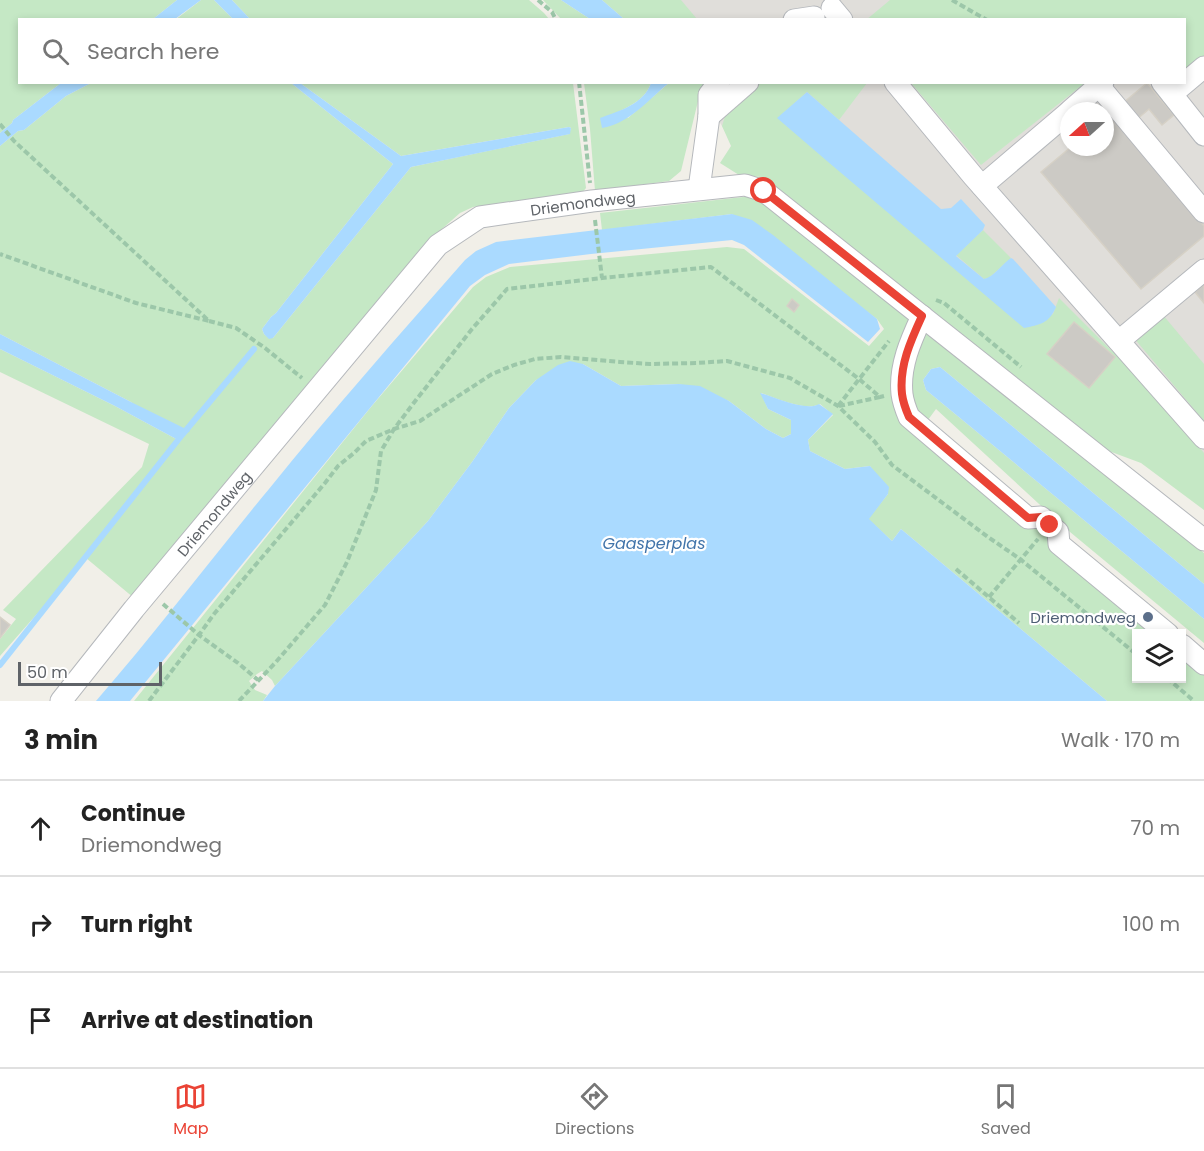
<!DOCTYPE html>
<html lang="en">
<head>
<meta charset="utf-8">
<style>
  :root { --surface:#fff; --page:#f6f6f6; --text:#222; --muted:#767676; --line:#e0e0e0; --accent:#ea4335 }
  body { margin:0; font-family:Poppins,sans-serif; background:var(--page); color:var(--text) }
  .controls { position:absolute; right:18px; bottom:18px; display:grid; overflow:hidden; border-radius:0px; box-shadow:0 3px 9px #0003 }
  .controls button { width:54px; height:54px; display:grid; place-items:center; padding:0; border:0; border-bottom:2px solid var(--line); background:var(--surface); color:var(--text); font:30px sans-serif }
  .compass { position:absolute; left:1060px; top:102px; width:54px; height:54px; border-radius:50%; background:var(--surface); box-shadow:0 3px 9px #0003; rotate:249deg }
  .scale { position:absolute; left:18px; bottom:15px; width:144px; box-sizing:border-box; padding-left:6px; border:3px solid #5f6368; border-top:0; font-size:16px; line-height:21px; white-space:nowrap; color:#5f6368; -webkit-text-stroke:4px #fff; paint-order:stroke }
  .stop { position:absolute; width:18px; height:18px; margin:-14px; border:4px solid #ea4335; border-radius:50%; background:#fff }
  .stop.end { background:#ea4335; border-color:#fff; box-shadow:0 2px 6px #0008 }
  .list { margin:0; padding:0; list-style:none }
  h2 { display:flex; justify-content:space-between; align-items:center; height:78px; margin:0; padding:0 24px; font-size:26px }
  h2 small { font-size:20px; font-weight:400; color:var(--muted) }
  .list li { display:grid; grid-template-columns:39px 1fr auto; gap:18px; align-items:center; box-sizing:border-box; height:96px; padding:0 24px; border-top:2px solid var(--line) }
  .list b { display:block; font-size:22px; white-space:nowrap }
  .list p { margin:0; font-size:20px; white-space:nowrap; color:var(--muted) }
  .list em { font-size:20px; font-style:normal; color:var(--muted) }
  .icon { flex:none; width:33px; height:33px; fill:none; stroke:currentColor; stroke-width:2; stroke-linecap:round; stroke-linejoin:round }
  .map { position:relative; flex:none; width:1204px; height:701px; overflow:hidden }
  .search { position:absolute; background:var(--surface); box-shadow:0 3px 9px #0003; left:18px; right:18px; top:18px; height:66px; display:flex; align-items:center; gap:15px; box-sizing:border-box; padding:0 21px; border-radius:0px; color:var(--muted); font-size:22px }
  .sheet { height:366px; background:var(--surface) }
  nav { display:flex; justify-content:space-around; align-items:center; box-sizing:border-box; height:84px; border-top:2px solid var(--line); background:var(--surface); font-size:16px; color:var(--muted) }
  nav a { display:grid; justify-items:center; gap:3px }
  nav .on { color:var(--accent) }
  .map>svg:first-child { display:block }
  .industrial { fill:#e0deda; fill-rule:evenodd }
  .green { fill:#c5e8c5 }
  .water { fill:#aadaff }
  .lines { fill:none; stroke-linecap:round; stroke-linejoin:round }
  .stream { stroke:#aadaff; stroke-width:6 }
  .building { fill:#cccac5; stroke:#d6d1c6; stroke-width:1.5 }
  .minor-casing { stroke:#b5b8bc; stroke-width:23 }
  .path { stroke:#9cc7a9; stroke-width:4; stroke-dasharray:6 3; stroke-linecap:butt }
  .minor { stroke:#fff; stroke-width:21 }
  .route { stroke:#ea4335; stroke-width:8 }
  .service-dot { fill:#5c6f8a; stroke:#fff; stroke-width:2 }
  .labels { text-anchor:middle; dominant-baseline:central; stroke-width:4.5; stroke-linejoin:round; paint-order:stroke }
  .street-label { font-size:15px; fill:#5f6368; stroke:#fff }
  .service-label { font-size:15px; fill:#4e5e75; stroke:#fff; text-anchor:end }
  .water-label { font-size:16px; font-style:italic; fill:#4174aa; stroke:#fff }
</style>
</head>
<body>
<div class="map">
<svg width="1204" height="701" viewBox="0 0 1204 701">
  <rect width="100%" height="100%" fill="#f1efe8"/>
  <path class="industrial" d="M 619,0 L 1204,0 L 1204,500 L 725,131 L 696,83 L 1184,82 L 1184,20 L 641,20 ZM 1069,111 L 1105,111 L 1105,147 L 1069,147 Z"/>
  <g class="green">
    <polygon points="0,0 177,0 153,19 20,20 20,82 61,83 13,120 12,123 0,133"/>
    <polygon points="201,0 214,0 233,19 175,20"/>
    <polygon points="232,0 529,0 544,13 549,19 250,19"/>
    <polygon points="543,0 561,0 590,19 561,19"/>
    <polygon points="602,0 681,0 697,19 624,19"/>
    <polygon points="890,0 1204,0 1204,58 1185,74 1184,20 866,20"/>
    <polygon points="91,83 291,83 393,164 276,313 271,317 262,329 264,334 269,338 273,338 411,167 569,134 571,128 569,127 401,156 300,83 573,83 586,188 582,193 473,207 460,213 434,236 134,598 86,558 0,656 0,639 16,619 3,610 142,467 149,444 0,372 0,349 115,406 178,440 131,402 0,334 0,146 18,131 24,130 66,96"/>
    <path d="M 584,83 L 651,83 C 646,98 634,104 620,111 L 628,118 L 669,83 L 709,83 L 701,89 L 681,171 L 669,181 L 595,191 L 590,129 Z"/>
    <polygon points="757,83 867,83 839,120 807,92 778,118 1024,327 1053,314 1059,298 1113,352 1118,350 1204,453 1204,510 1141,463 1098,447 785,198 761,177 739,175 720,163 731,146 722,126 726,113"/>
    <polygon points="911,83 1085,83 981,165"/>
    <path d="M 752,196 L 778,213 L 905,311 L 912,333 L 901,413 L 1041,522 L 1158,633 L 1136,634 L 1136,678 L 1182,678 L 1182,653 L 1204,671 L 1204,701 L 1107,701 L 901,529 L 892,541 L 868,519 L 888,494 L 870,466 L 845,469 L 810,451 L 808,440 L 833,415 L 820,404 C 806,412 775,398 761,393 L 768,409 L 791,420 L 791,434 L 783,438 L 766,429 L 729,401 L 679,384 L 621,386 L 583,364 L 536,380 L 509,408 L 472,462 L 428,521 L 275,686 L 272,680 L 262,671 L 257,674 L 249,681 L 255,690 L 267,695 L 263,701 L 134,701 L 371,407 L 473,287 L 486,277 L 510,267 L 727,247 L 744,249 L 869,346 L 884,329 L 877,319 L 732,214 L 602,230 L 600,213 Z"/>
    <polygon points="983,230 1011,258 989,278 984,279 956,255"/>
    <polygon points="1163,315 1204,364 1204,421 1133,337"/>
    <polygon points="925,328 973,370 1204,553 1204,584 940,367 931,369 923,380 926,390 1204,619 1204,643 1064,527 936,409 925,424 910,404 912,360"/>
  </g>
  <g class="water">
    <polygon points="177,0 201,0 175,19 153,19"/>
    <polygon points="214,0 232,0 250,19 233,19"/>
    <polygon points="561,0 602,0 624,19 590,19"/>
    <polygon points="61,83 91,83 66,96 24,130 18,131 0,146 0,133 12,123 13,120"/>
    <polygon points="291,83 300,83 401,156 569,127 571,128 570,134 411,167 273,338 269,339 264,334 262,329 271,317 276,313 393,164"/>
    <path d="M 651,83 L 669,83 C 649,99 629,124 602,128 L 600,118 C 619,111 644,104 651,83 Z"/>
    <path d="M 807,92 L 941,209 L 951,208 L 961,199 L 985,225 L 983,230 L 956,256 L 984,279 C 994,277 1002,264 1011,258 L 1013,259 L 1056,307 C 1050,323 1039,325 1024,328 L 827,161 L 777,118 Z"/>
    <path d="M 732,214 L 752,220 L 773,235 L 877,319 L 880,329 L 868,342 L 744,245 L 732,240 L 591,254 L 509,264 L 485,275 L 470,286 L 130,701 L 96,701 C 156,632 211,559 269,489 C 332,411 399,335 465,260 L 476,251 L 496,242 Z"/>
    <polygon points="0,334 131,402 190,431 178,440 115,406 0,349"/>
    <path d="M 570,361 L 583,364 L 621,386 L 679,384 L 700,386 L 729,401 L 766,429 L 783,438 L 791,434 L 791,420 L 768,409 L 760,393 C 775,397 806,412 819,404 L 833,414 L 808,440 L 810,451 L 845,469 L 870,466 L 889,487 L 888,494 L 869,519 L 892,541 L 901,529 L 1107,701 L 263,701 L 275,686 L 428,521 L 472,462 L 509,408 L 536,380 L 558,365 Z"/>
    <polygon points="940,367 1204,584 1204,619 926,390 923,380 931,369"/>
  </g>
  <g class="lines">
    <polyline class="stream" points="0,665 182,435 254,349"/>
  </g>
  <g class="building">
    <polygon points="1147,83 1174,115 1162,125 1149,109 1136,120 1123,103"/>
    <polygon points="1109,115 1204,226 1204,236 1141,289 1041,172 1071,147 1105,147 1105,118"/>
    <polygon points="1204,284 1204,303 1195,292"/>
    <polygon points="792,299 799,305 794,312 787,306"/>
    <polygon points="1074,322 1115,357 1089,388 1047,354"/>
    <polygon points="0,617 10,625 0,638"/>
  </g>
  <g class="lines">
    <defs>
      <g id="minor">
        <polyline points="832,8 842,20"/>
        <polyline points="794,20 814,17 813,20"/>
        <polyline points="895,82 973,176 1204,438"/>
        <polyline points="1162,82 1204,135"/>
        <polyline points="1099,86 1204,212"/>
        <polyline points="1172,94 1204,67"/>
        <polyline points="1070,111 1103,82"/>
        <polyline points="709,116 748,82"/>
        <polyline points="982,186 1069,112"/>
        <polyline points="699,189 709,116 709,95 719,82"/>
        <path d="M 922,316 C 911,340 899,366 902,394 C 903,402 906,410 909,417 L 1028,518 L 1041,517 L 1058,532 L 1059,544 L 1168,634"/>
        <polyline points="1119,341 1204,270"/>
        <polyline points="1182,645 1204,664"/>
        <path id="s1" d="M 61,701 L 134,609 L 438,245 L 480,217 L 592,201 L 745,185 L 764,191 L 1204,540"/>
      </g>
    </defs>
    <use href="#minor" class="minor-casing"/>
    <g class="path">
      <polyline points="538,0 552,12 556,20"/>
      <polyline points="952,0 987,20"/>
      <polyline points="579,82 590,183"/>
      <polyline points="0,124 14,141 209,321 136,303 0,254"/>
      <polyline points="595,220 602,278"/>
      <polyline points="936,300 944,303 1021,367"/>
      <polyline points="209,321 236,328 265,348 302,378"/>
      <polyline points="838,406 889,341"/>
      <polyline points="839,406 880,397"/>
      <polyline points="956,569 1019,623"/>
      <polyline points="989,597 1038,539"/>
      <polyline points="163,604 199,635 238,663 258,680"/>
      <polyline points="1167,678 1194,701"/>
      <polyline points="149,701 199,635 214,614 325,483 338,466 354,453 366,441 394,429 420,421 492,374 514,365 535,359 561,357 620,362 650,364 697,363 727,361 790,378 838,406 875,442 892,465 988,537 1020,559 1136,654"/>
      <polyline points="239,701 276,662 325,605 347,562 376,490 381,451 394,429 416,400 472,329 507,289 602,278 711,267 859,379 880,397 884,396"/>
    </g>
    <use href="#minor" class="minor"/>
  </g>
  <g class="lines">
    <path class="route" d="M 764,191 L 922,316 C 911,340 899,366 902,394 C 903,402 906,410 909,417 L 1028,518 L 1041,517 L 1050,525"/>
  </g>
  <circle class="service-dot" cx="1148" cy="617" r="6"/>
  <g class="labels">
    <g class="street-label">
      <text stroke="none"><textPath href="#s1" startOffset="746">Driemondweg</textPath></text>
      <text stroke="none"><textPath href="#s1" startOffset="242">Driemondweg</textPath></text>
    </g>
    <g class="service-label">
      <text x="1136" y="617">Driemondweg</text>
    </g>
    <g class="water-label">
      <text x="654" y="543">Gaasperplas</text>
    </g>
  </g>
</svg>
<div class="controls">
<button><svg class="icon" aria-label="layers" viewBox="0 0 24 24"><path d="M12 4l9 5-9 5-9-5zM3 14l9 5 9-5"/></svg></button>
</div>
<svg class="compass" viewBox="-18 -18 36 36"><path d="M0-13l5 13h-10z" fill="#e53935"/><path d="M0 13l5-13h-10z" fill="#767676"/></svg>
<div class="scale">50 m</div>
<div class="stop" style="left:764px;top:191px"></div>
<div class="stop end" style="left:1050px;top:525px"></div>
<div class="search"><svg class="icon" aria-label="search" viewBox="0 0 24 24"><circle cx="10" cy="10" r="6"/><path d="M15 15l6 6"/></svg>Search here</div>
</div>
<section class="sheet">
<h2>3 min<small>Walk · 170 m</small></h2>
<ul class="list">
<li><svg class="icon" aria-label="ahead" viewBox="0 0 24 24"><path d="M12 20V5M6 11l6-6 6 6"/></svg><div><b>Continue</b><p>Driemondweg</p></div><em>70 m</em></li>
<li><svg class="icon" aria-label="right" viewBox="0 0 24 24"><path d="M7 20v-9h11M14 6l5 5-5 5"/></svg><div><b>Turn right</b></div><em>100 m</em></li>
<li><svg class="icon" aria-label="arrive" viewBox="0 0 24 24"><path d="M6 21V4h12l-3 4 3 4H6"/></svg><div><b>Arrive at destination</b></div></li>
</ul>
</section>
<nav>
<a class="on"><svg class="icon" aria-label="map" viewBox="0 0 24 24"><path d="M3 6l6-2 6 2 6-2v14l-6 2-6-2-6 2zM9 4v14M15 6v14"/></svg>Map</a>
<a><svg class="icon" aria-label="directions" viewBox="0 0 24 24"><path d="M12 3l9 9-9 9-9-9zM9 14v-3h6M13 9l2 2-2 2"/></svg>Directions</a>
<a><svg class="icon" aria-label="saved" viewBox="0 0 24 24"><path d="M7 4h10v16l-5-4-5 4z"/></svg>Saved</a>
</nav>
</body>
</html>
